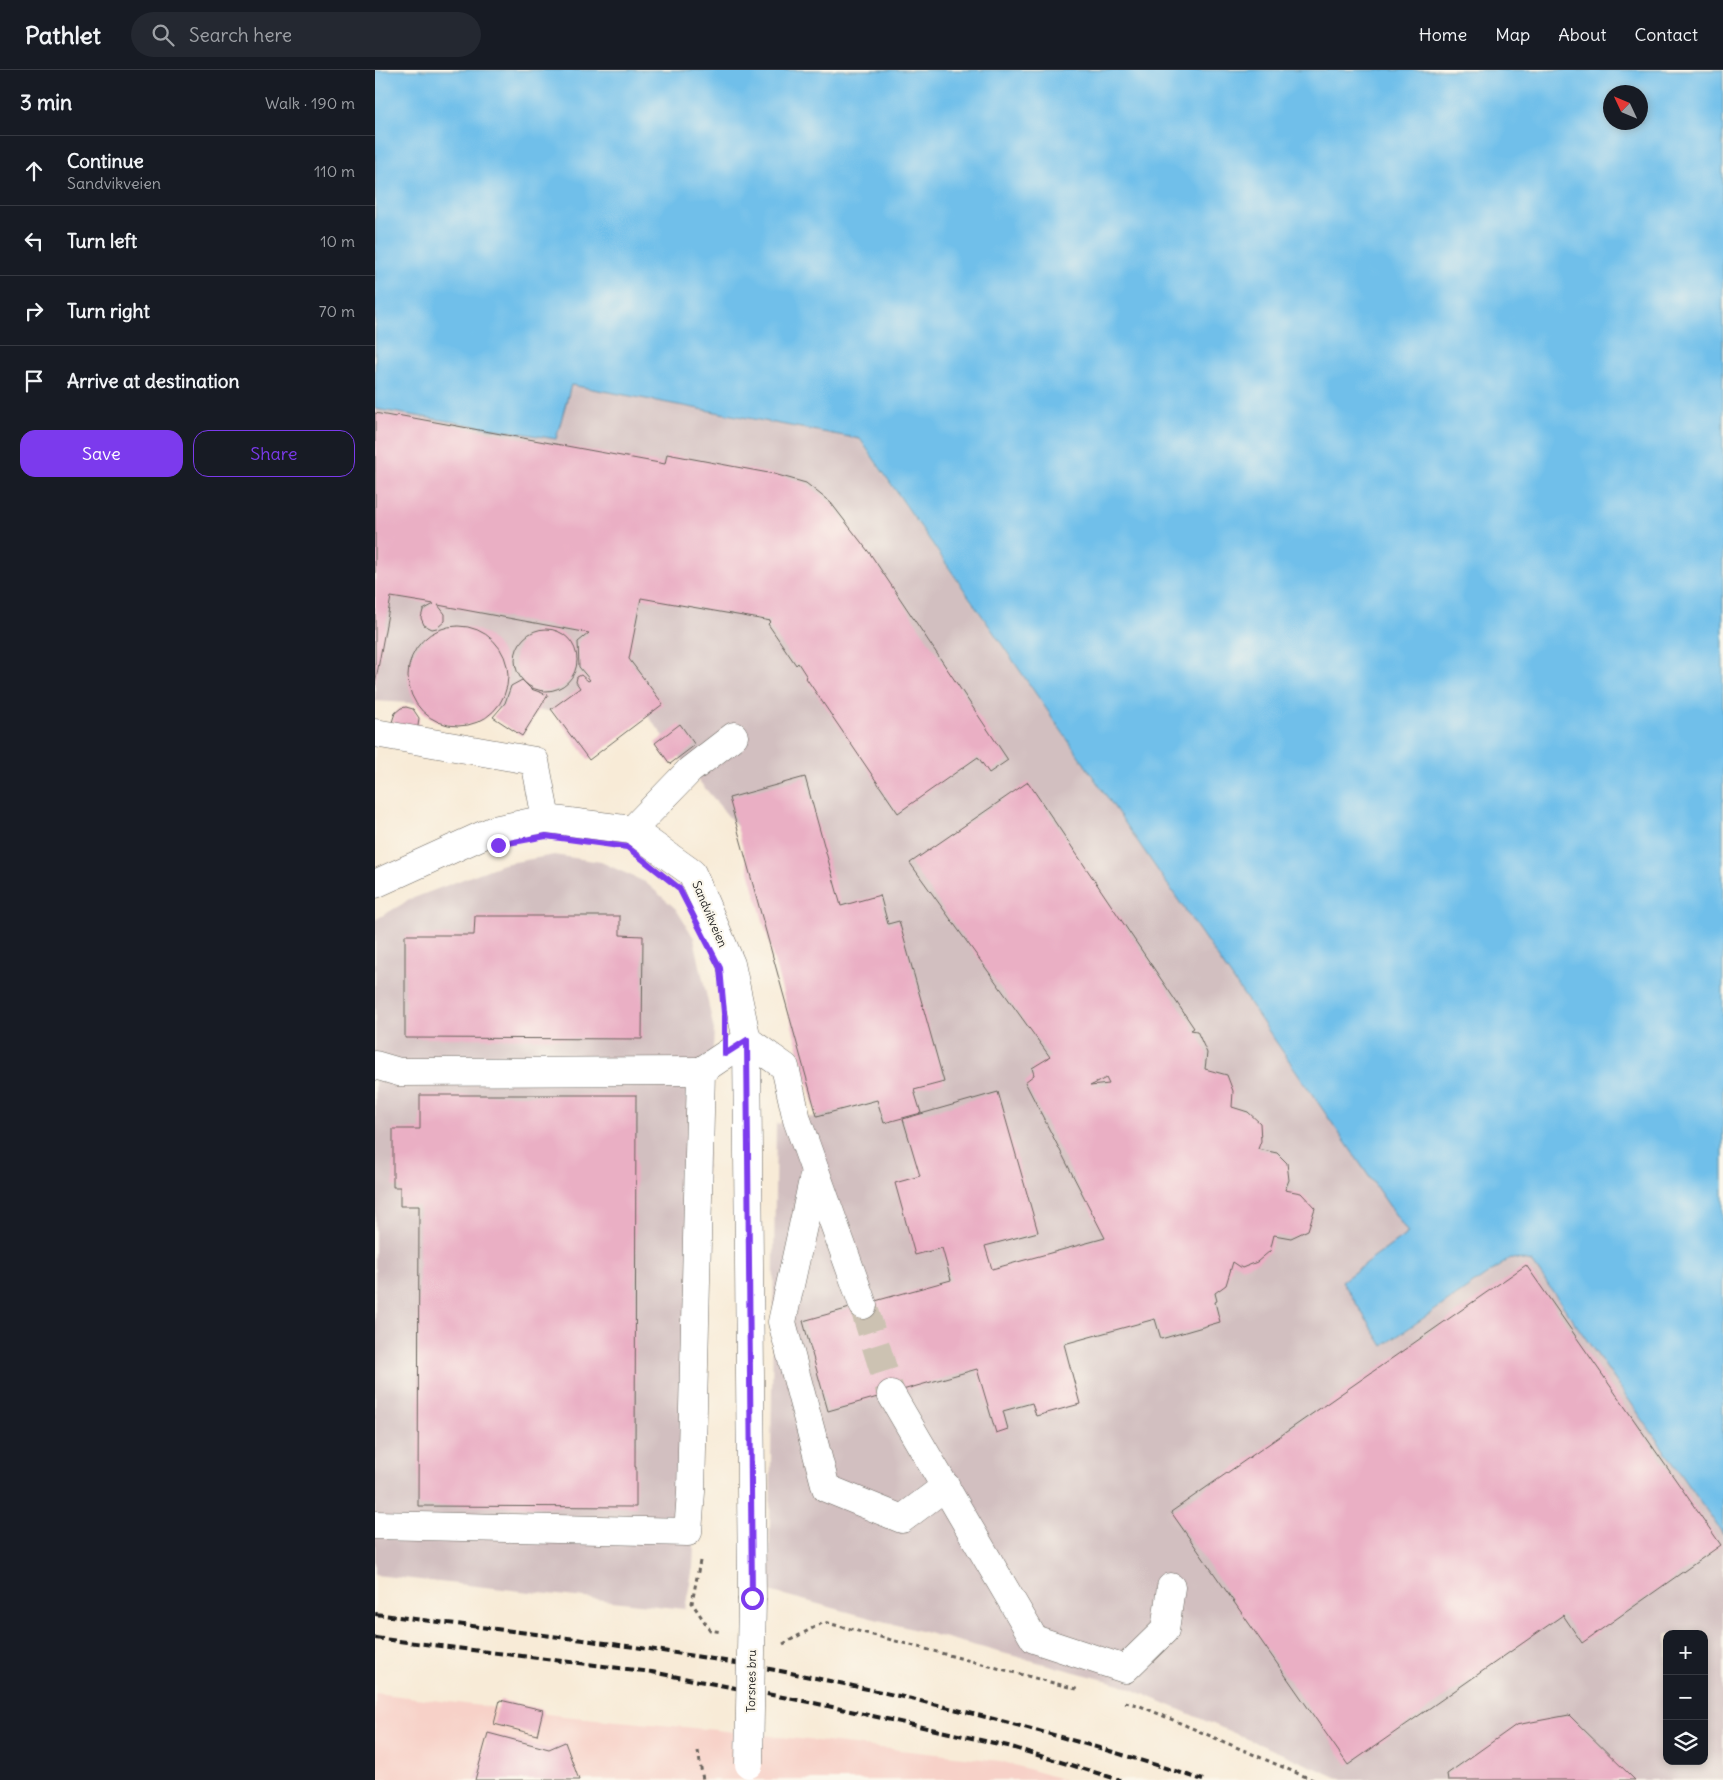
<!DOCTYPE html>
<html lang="en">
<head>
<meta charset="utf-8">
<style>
  :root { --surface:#171b24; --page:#242831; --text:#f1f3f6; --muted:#9ea1a6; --line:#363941; --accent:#7c3aed }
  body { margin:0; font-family:Delius,sans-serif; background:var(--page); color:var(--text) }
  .controls { position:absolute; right:15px; bottom:15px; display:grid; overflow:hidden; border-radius:10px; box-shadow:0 2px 8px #0003 }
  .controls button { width:45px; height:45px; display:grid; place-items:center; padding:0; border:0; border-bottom:1px solid var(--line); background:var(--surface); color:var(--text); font:25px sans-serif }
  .compass { position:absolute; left:1228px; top:15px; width:45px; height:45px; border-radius:50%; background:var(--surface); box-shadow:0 2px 8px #0003; rotate:314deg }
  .stop { position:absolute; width:15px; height:15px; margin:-11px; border:4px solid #7c3aed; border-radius:50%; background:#fff }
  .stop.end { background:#7c3aed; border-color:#fff; box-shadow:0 1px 5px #0008 }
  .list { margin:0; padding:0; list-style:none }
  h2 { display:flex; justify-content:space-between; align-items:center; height:65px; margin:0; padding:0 20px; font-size:21px }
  h2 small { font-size:16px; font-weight:400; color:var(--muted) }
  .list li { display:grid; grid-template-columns:32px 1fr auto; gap:15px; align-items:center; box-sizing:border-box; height:70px; padding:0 20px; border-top:1px solid var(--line) }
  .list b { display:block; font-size:19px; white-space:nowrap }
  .list p { margin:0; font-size:16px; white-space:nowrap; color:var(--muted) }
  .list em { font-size:16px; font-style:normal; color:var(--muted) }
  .actions { display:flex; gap:10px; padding:15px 20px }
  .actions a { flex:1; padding:11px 0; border:1px solid var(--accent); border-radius:15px; text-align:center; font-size:18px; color:var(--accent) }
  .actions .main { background:var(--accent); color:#fff }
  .icon { flex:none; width:28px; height:28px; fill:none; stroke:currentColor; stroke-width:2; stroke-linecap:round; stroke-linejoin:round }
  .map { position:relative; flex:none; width:1348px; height:1710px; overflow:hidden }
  header { display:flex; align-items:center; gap:30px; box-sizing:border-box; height:70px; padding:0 25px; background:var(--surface); border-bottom:1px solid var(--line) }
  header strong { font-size:24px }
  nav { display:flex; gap:28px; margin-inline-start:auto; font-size:18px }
  .search { width:350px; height:45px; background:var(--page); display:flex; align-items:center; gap:12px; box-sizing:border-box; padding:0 18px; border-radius:28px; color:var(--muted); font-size:19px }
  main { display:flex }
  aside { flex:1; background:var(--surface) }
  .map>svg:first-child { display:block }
  .built { fill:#f7d1c8 }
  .industrial { fill:#d2bfc0; fill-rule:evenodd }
  .water { fill:#6fbfea; stroke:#466e83; fill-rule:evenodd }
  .building { fill:#eaafc4; fill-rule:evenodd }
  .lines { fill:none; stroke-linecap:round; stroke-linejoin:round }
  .minor-tunnel { stroke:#ccc2b2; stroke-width:28; stroke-dasharray:28 14; stroke-linecap:butt }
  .minor-casing { stroke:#69645d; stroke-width:29 }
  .path { stroke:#69645d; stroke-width:3; stroke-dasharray:4 4; stroke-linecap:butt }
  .minor { stroke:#fff; stroke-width:28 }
  .rail { stroke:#1c1c1c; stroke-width:4; stroke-dasharray:8 4; stroke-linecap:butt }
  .minor-bridge-casing { stroke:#69645d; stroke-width:29; stroke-linecap:butt }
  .minor-bridge { stroke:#fff; stroke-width:28 }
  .route { stroke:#7c3aed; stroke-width:6 }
  .labels { text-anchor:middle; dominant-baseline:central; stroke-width:4.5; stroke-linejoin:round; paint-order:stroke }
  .street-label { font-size:12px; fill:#1c1c1c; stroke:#fbf7ec }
</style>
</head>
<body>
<header>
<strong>Pathlet</strong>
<div class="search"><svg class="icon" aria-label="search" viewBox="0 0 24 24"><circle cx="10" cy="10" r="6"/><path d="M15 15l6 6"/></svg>Search here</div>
<nav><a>Home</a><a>Map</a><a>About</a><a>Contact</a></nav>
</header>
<main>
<aside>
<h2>3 min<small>Walk · 190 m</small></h2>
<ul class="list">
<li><svg class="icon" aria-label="ahead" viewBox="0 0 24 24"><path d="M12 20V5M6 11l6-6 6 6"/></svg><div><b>Continue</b><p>Sandvikveien</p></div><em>110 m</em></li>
<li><svg class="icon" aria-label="left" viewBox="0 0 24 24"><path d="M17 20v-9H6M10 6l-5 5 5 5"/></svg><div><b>Turn left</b></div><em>10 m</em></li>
<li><svg class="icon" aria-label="right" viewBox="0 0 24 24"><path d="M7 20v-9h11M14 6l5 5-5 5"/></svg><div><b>Turn right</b></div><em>70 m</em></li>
<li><svg class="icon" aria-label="arrive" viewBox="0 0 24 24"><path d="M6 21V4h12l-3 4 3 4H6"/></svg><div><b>Arrive at destination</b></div></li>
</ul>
<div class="actions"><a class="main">Save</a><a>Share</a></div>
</aside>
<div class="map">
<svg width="1348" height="1710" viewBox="0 0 1348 1710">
  <rect width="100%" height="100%" fill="#fbf7ec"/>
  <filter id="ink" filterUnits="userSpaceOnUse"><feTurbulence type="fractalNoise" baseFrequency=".02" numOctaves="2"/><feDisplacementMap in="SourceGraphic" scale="10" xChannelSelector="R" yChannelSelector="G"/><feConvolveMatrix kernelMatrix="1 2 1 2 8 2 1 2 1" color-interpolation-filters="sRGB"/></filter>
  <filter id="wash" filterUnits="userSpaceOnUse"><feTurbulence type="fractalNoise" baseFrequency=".0096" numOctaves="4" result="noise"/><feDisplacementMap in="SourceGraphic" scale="20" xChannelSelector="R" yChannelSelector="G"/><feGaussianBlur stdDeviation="1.12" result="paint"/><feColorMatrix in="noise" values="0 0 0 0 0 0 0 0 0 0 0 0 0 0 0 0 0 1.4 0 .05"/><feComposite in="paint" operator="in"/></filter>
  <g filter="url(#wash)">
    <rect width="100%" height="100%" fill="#f8ebd7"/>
    <polygon class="built" points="0,1623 188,1646 341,1660 625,1691 690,1710 0,1710"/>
    <g class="industrial">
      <path d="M 195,315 L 484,369 L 1033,1163 L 968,1211 L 1009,1276 L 1137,1188 L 1157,1192 L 1348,1464 L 1348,1710 L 968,1710 L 745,1614 L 394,1521 L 401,1054 L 442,1046 L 363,758 L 315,700 L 274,647 L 0,631 L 0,339 L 181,369 ZM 1292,1564 L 1329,1564 L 1329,1691 L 1292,1691 Z"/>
      <polygon points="179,785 226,792 270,812 301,839 319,868 339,960 319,1336 320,1458 318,1497 310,1539 0,1505 0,850 36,829 128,794"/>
    </g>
    <path class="water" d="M 0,0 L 1348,0 L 1348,1464 L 1157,1192 L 1136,1188 L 1008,1276 L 967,1211 L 1033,1163 L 485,369 L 196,315 L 181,369 L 0,339 ZM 1236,22 L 1266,22 L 1266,52 L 1236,52 Z"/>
    <g id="blocks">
      <g class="building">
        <polygon points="0,343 21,347 22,345 290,394 292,384 399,404 431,413 456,433 496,485 633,690 614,703 603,687 523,743 431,608 432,607 423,593 421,595 393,554 396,551 266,528 254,589 288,634 214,690 176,639 205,618 201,612 202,607 206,605 213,611 215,610 204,597 203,572 214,563 63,535 70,544 70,551 62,558 57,559 49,555 46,548 48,540 59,534 16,527 0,615"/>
        <circle cx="83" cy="606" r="50"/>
        <circle cx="171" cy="590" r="31"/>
        <polygon points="147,610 156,619 173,625 147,666 118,647 130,633 136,616"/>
        <polygon points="31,637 38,639 44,648 43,656 41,660 17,652 20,643 26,638"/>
        <polygon points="305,654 320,675 295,694 280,673"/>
        <polygon points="430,707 466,836 505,825 513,854 524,851 569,1012 539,1020 546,1043 509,1053 502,1030 442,1046 354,728"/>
        <path d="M 653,712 L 819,958 L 816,960 L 822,961 L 832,983 L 830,999 L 852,1005 L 858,1021 L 857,1037 L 873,1042 L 885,1053 L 886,1071 L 883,1079 L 902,1083 L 912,1093 L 914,1110 L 910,1120 L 926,1123 L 940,1138 L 933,1160 L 916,1168 L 899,1165 L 895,1181 L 882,1192 L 867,1198 L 858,1192 L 851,1215 L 840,1223 L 842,1231 L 840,1232 L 845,1252 L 786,1269 L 780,1249 L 689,1274 L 705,1334 L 661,1346 L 657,1333 L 628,1341 L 633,1359 L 621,1363 L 602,1299 L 453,1341 L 428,1251 L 576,1210 L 567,1178 L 540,1185 L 520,1113 L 545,1106 L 528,1049 L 623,1022 L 663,1162 L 610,1176 L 617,1199 L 730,1168 L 650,1012 L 659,1005 L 657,998 L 675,987 L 535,793 ZM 731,1008 L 734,1014 L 715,1016 Z"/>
        <polygon points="100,846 245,846 245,865 268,866 267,969 30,968 30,865 99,865"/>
        <polygon points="45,1025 261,1025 260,1397 261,1397 261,1437 43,1436 44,1136 25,1136 25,1117 18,1117 18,1059 45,1059"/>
        <polygon points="1151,1195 1346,1475 1207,1573 1188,1545 973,1695 796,1442"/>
        <polygon points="125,1630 168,1640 162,1665 119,1654"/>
        <polygon points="1194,1645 1260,1710 1073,1710 1072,1704 1141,1655"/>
        <polygon points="113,1663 174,1679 190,1672 204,1710 100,1710"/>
      </g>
    </g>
  </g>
  <g filter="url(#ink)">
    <use href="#blocks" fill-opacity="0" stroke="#69645d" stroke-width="1"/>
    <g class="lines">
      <polyline class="minor-tunnel" points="488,1235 516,1324"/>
      <defs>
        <g id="minor">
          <polyline points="0,663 160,691 171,749"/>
          <polyline points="257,760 315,700 359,666"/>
          <polyline points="0,814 119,760 171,749 257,760 317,803 356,894 372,970 377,1528"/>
          <polyline points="372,970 410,997 422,1050 488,1235"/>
          <polyline points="0,995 24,1002 326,1001"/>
          <polyline points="440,1101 407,1252 451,1418 527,1449 571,1416"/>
          <polyline points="516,1324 659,1569 750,1599 790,1560 796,1517"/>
          <polyline points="0,1455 313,1462 316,1422 326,1001 372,970"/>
        </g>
      </defs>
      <use href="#minor" class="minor-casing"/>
      <g class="path">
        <polyline points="325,1491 317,1533 335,1560 346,1562"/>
        <polyline points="408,1574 449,1552 705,1620"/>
        <polyline points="750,1632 763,1635 938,1710"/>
        <polyline points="323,1681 328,1710"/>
      </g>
      <use href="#minor" class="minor"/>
      <g class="rail">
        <path d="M 0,1544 C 133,1561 268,1575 400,1600 C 545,1628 687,1664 828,1710"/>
        <polyline points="0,1568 277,1602 439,1633 633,1676 745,1710"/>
      </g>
      <defs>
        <polyline id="minor-bridge" points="374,1694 377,1528"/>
      </defs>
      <use href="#minor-bridge" class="minor-bridge-casing"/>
      <use href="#minor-bridge" class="minor-bridge"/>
    </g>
  </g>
  <g class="lines" filter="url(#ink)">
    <polyline class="route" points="123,775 171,766 252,777 304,818 345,898 350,954 350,984 372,970 377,1528"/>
  </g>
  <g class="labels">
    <g class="street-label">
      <text transform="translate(335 844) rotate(67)">Sandvikveien</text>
      <text transform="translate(376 1611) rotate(-89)">Torsnes bru</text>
    </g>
  </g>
</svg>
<div class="controls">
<button>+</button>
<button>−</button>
<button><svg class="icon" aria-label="layers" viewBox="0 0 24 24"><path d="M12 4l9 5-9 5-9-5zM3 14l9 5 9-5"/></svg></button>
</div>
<svg class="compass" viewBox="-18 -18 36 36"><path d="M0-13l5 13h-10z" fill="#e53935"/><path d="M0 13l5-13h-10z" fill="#9ea1a6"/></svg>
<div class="stop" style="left:377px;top:1528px"></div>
<div class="stop end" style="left:123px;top:775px"></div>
</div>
</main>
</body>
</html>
